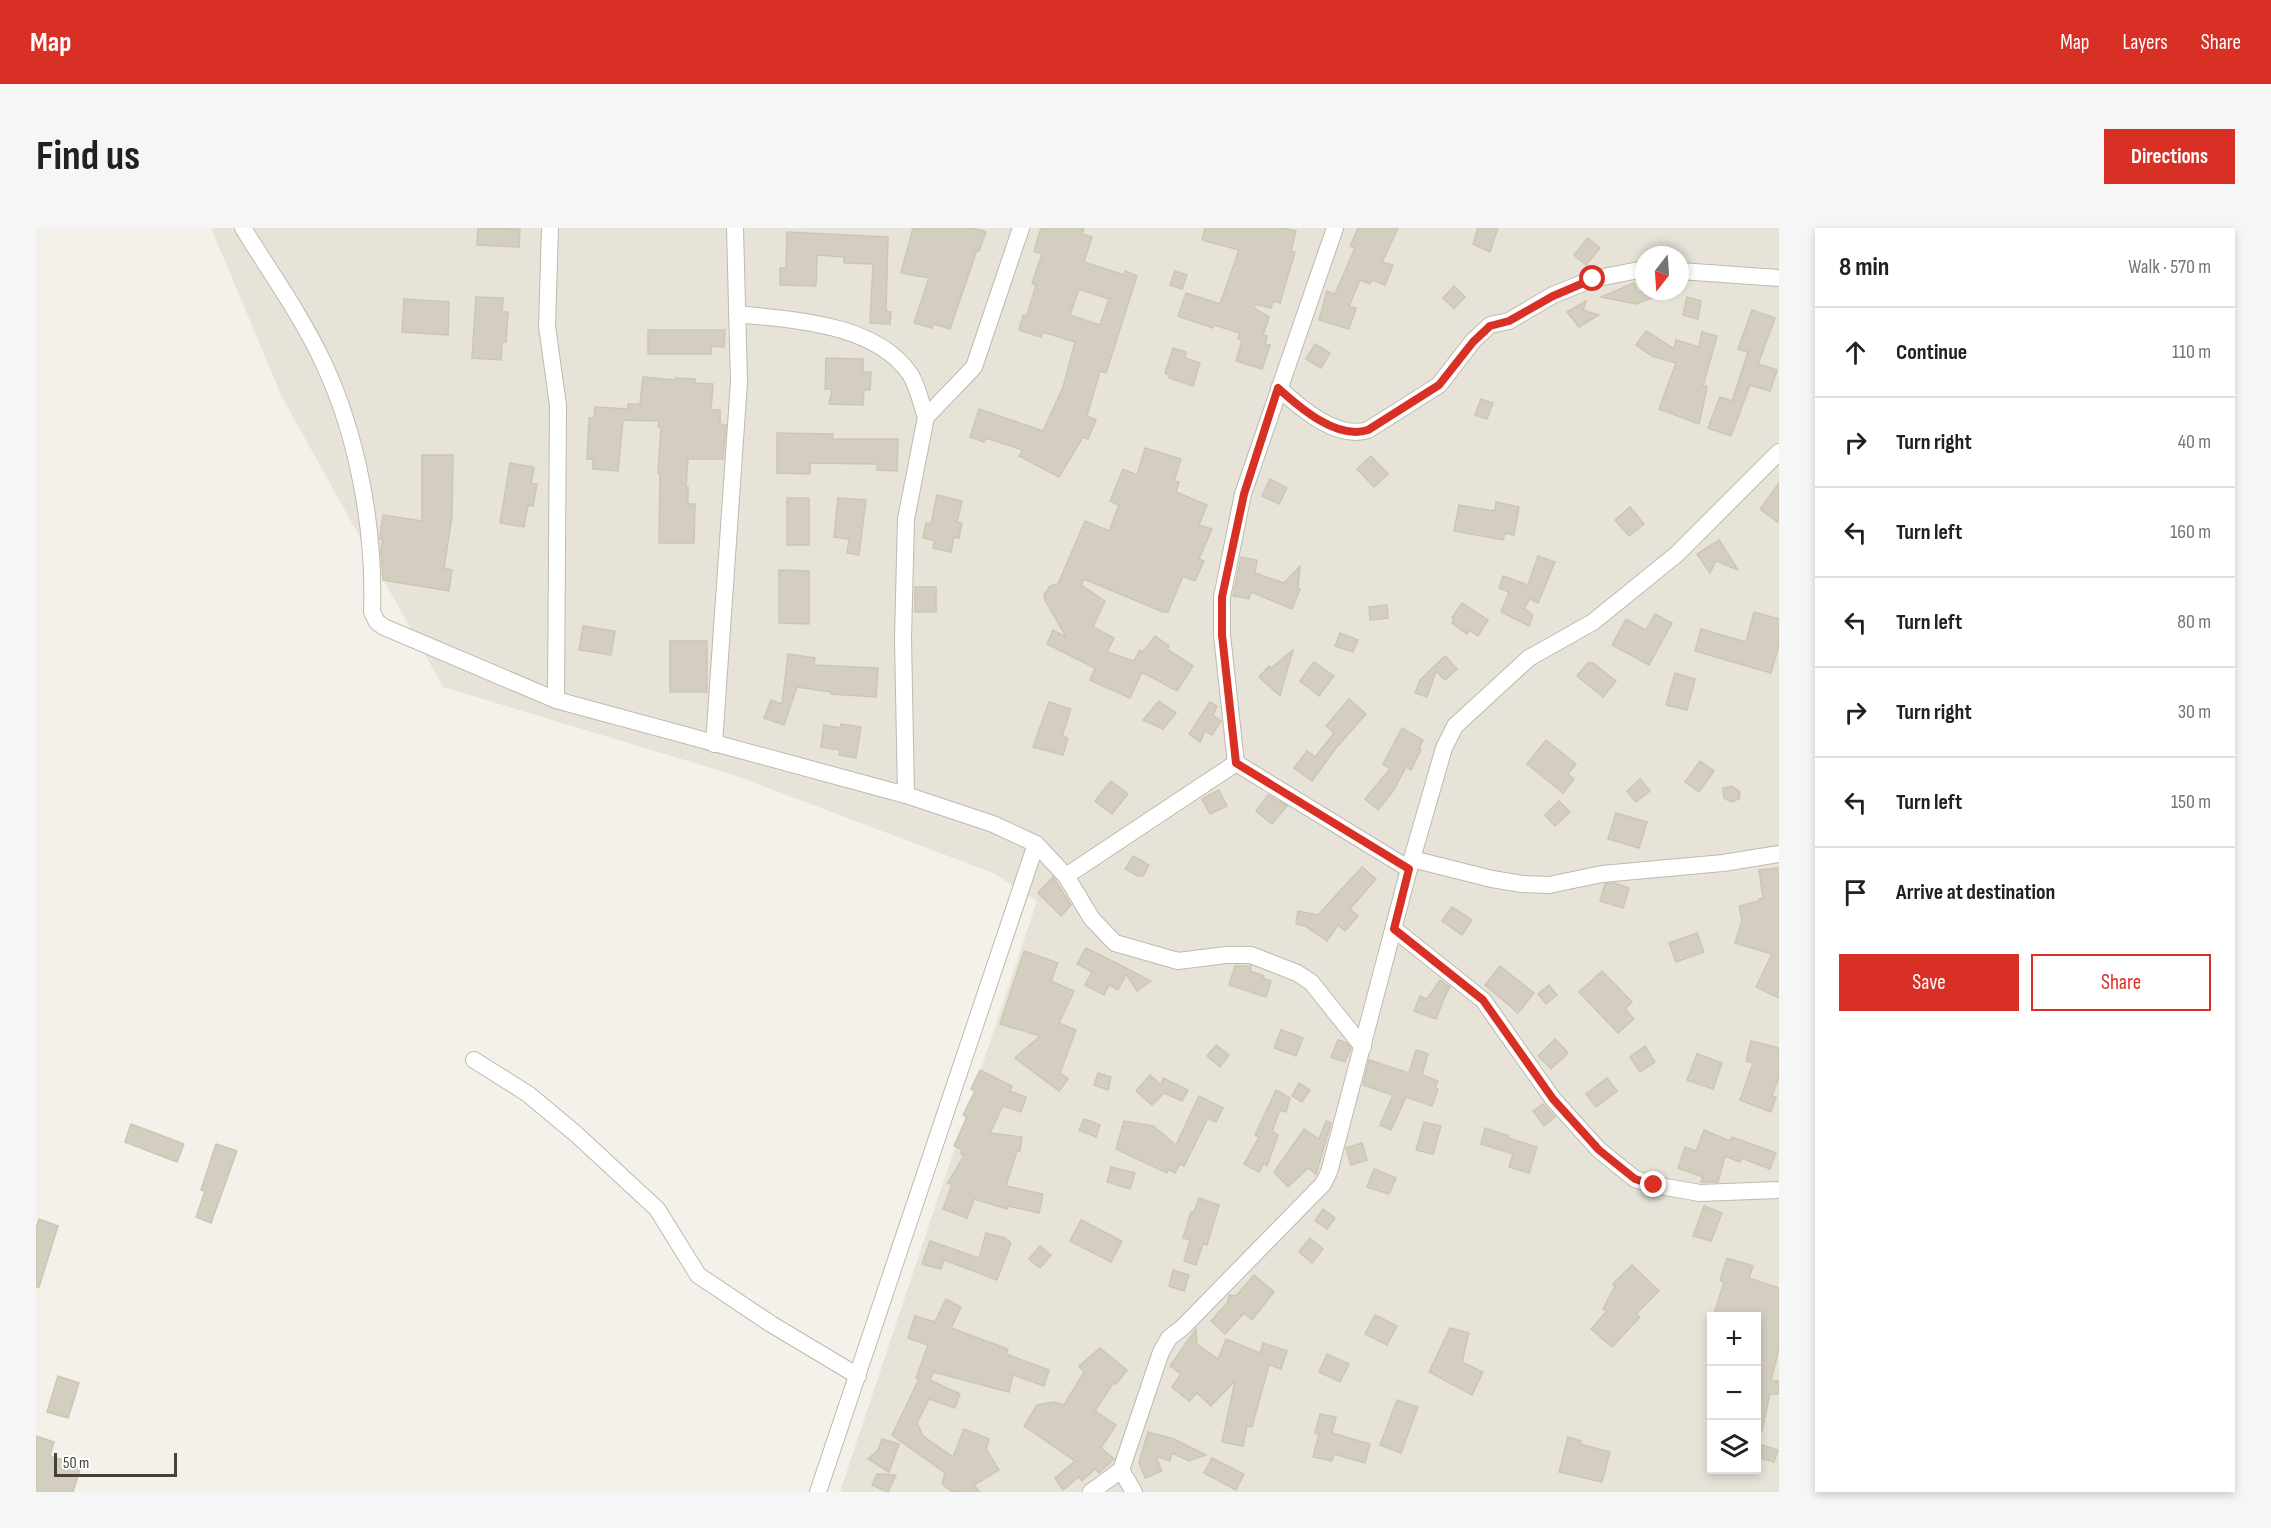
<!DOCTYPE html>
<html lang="en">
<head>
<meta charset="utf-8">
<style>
  :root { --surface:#fff; --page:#f6f6f6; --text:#202124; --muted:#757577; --line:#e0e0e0; --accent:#d93025 }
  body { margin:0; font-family:"Sofia Sans Condensed",sans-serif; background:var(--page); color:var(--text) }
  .controls { position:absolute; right:18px; bottom:18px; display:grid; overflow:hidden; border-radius:0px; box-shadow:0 3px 9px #0003 }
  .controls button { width:54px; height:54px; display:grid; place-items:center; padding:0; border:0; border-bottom:2px solid var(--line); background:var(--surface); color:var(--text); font:30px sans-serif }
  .compass { position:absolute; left:1599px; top:18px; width:54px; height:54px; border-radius:50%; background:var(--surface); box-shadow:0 3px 9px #0003; rotate:197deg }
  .scale { position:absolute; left:18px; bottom:15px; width:123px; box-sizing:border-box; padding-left:6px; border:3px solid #474239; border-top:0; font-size:16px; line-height:21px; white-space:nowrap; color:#474239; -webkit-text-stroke:4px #fff; paint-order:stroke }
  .stop { position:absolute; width:18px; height:18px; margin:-14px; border:4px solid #d93025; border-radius:50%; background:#fff }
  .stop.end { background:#d93025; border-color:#fff; box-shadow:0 2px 6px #0008 }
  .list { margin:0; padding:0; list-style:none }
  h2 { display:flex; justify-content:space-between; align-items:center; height:78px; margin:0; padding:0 24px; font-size:26px }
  h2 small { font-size:20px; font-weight:400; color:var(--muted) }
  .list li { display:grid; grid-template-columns:39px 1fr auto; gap:18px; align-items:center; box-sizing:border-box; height:90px; padding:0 24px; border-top:2px solid var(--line) }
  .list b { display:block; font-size:22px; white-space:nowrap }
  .list em { font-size:20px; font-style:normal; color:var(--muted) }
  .actions { display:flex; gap:12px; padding:18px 24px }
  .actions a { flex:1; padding:14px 0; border:2px solid var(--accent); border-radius:0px; text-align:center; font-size:21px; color:var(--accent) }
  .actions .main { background:var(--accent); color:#fff }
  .icon { flex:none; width:33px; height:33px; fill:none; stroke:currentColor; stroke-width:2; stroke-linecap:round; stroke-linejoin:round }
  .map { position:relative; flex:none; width:1743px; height:1264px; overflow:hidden; border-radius:0px }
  header { display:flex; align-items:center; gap:36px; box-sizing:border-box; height:84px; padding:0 30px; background:var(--accent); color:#fff }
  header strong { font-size:28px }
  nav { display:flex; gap:33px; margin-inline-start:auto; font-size:21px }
  .intro { display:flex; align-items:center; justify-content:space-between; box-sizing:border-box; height:144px; padding:0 36px }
  h1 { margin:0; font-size:42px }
  .button { padding:15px 27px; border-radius:0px; background:var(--accent); color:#fff; font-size:21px; font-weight:700 }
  main { display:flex; gap:36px; padding:0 36px }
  aside { flex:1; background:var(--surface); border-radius:0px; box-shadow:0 3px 9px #0003 }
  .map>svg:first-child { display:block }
  .residential { fill:#e7e3d9; fill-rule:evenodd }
  .building { fill:#d4cec0; stroke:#cec6b4; stroke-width:1.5; fill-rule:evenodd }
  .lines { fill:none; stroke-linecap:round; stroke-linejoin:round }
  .minor-casing { stroke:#bebaad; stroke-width:18 }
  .minor { stroke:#fff; stroke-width:16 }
  .route { stroke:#d93025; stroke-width:8 }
</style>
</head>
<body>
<header>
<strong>Map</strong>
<nav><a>Map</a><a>Layers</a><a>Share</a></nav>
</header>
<div class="intro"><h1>Find us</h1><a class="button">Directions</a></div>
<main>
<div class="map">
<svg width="1743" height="1264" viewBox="0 0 1743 1264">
  <rect width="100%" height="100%" fill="#f3f1ea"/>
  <path class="residential" d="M 175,0 L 1743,0 L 1743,1264 L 804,1264 L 1001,673 L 957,645 L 695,546 L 407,459 L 246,169 ZM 1608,27 L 1644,27 L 1644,63 L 1608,63 ZM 1676,1088 L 1720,1088 L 1720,1242 L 1676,1242 Z"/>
  <g class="building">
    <polygon points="442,0 484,1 483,19 441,17"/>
    <polygon points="877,0 938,0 950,4 943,23 941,22 914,101 898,96 896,100 878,95 893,50 865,45"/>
    <path d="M 1005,0 L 1048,0 L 1046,6 L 1056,9 L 1048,34 L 1088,47 L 1089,43 L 1101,48 L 1070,145 L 1064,143 L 1051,188 L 1060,192 L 1052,211 L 1047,209 L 1023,249 L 983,228 L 987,222 L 950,210 L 948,214 L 934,209 L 943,181 L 1007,203 L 1027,159 L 1039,114 L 1007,104 L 1005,109 L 983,102 L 987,87 L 991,88 L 1000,57 L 996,55 L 1006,26 L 998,23 ZM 1043,61 L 1073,71 L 1064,97 L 1034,87 Z"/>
    <polygon points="1169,0 1249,0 1260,3 1255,23 1259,24 1244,75 1237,73 1235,80 1219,76 1218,80 1233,89 1227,107 1231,108 1229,116 1234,117 1226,141 1200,133 1206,112 1202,111 1204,105 1178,97 1177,100 1142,88 1150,65 1184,76 1203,22 1166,12"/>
    <polygon points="1322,0 1362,0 1346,34 1357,37 1349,57 1336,52 1334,56 1324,52 1313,78 1320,80 1313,101 1283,92 1291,63 1299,66 1319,20 1314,18"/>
    <polygon points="1442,0 1462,0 1454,24 1437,16"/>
    <polygon points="751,4 852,9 850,83 855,84 854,96 834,95 837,36 808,35 808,29 781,27 780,58 744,57 744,40 750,40"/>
    <polygon points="1552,10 1564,20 1550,37 1538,27"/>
    <polygon points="1139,43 1151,47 1146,61 1134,57"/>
    <polygon points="1598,55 1602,63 1631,64 1600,76 1565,69"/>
    <polygon points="1418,58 1429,69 1418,81 1407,70"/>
    <polygon points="440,69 467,70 466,84 472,84 470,114 466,114 465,132 436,130"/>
    <polygon points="1651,69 1665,73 1662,91 1647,87"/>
    <polygon points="368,71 413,74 412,107 366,104"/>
    <polygon points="1550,73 1547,82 1563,87 1543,99 1531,84"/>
    <polygon points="1716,82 1739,90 1722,136 1741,142 1734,163 1714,157 1695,208 1672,200 1684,169 1696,173 1712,124 1702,121"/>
    <polygon points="612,102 689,102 688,119 675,118 675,126 612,126"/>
    <polygon points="1610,103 1638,121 1640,112 1663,119 1666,104 1681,108 1667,158 1671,159 1663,196 1623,181 1640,135 1616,128 1600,117"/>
    <polygon points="1279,116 1294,125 1285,140 1270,131"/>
    <polygon points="1137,120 1150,124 1149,130 1164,135 1157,158 1133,150 1134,147 1129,145"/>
    <polygon points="790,130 827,131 827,144 835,144 834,162 828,162 827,177 793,176 796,161 789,161"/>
    <polygon points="607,149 639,152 639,150 659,151 659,155 677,156 675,182 684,182 684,196 690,197 687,231 652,231 650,259 652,259 652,276 659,276 658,315 623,315 624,246 622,245 625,199 622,199 623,193 587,192 582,243 557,241 557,231 551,231 553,190 558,190 559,179 592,181 592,176 604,176"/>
    <polygon points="1445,171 1457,175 1451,191 1439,187"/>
    <polygon points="741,205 797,206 796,211 862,211 861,243 841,242 841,236 774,235 774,246 741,245"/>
    <polygon points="1109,220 1145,231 1138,253 1143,254 1140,264 1171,277 1163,297 1176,301 1163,331 1168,333 1159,353 1147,348 1132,384 1127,384 1048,351 1045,357 1069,373 1057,399 1078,410 1071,424 1098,433 1104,422 1107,424 1119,408 1133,418 1131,421 1157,438 1141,463 1106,444 1094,470 1054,452 1059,440 1011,416 1017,402 1030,409 1009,372 1008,367 1014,358 1022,356 1049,293 1073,303 1083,277 1074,273 1087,241 1101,247"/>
    <polygon points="386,227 417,227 416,288 408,340 416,342 413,363 347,352 345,321 347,311 344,311 344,307 347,287 386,293"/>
    <polygon points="1335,228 1352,246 1338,259 1321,241"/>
    <polygon points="474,235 498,239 495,255 501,256 497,278 492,277 488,299 464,295"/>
    <polygon points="1234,251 1251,260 1243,276 1226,268"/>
    <polygon points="1743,255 1743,295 1724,281"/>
    <polygon points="901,267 926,273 921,294 926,295 923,310 918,309 915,324 897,320 899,313 887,310 890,295 895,296"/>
    <rect x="751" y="270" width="22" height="47"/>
    <polygon points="802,270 830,272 823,327 811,325 813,311 798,309"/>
    <polygon points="1460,274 1483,279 1478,307 1469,305 1467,312 1418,303 1423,277 1459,283"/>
    <polygon points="1594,279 1608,296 1593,308 1579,292"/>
    <polygon points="1683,312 1702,342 1680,333 1674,345 1661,326"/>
    <polygon points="1502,328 1519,334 1502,375 1494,371 1488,380 1497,387 1493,398 1465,384 1473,364 1463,360 1467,348 1492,357"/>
    <polygon points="1205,329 1221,332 1219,345 1248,355 1264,338 1262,360 1264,361 1256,381 1215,364 1213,371 1197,368"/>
    <polygon points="743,342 773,343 773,396 743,395"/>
    <rect x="879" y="359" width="21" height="25"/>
    <polygon points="1426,375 1452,392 1442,408 1433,402 1431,406 1416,395 1418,392 1416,390"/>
    <polygon points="1351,377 1352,390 1334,392 1333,379"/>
    <polygon points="1718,384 1743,391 1743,417 1735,445 1659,423 1665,401 1710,414"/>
    <polygon points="1619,386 1636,395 1613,437 1576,417 1590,391 1610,402"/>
    <polygon points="547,398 579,403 575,427 543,422"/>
    <polygon points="1304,405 1322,412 1317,424 1299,418"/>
    <rect x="634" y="413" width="37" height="51"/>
    <polygon points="1257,422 1244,468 1223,449 1233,438 1235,440"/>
    <polygon points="752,426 779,430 778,437 842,440 840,469 795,466 795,464 761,459 748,497 728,490 735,472 746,476"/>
    <polygon points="1409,428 1421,441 1409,452 1400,443 1391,469 1379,465 1384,452"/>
    <polygon points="1278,434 1298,448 1283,468 1264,453"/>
    <polygon points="1552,435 1557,435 1580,453 1567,469 1541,448"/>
    <polygon points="1639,445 1659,451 1651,482 1630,477"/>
    <polygon points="1313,471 1330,486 1300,520 1276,553 1258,540 1271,523 1279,529 1298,505 1290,498"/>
    <polygon points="1123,473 1140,485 1127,501 1107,492"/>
    <polygon points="1013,474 1035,481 1026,508 1032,510 1027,527 997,519"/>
    <polygon points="1174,474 1181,478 1177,487 1185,493 1176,507 1169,503 1164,514 1153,506"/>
    <polygon points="805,496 825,499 820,530 803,527 804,522 785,519 788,497 804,500"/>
    <polygon points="1366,500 1387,512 1383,520 1385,522 1375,542 1370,539 1357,563 1342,582 1329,571 1354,541 1347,536"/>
    <polygon points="1510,512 1540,536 1532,546 1538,551 1527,565 1491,536"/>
    <polygon points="1664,533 1678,543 1663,564 1649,554"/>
    <polygon points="1604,551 1614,563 1600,574 1591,563"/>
    <polygon points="1075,553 1092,566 1076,586 1059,573"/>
    <polygon points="1696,558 1703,563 1704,566 1703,571 1695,574 1688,570 1687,560"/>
    <polygon points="1183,562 1191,578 1174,586 1166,571"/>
    <polygon points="1232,567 1251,578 1236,596 1220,583"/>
    <polygon points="1523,573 1534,584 1519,598 1509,587"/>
    <polygon points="1580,585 1611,594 1603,620 1572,611"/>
    <polygon points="1097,628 1113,637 1107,648 1102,648 1089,641"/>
    <polygon points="1326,639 1340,651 1314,681 1322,688 1309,703 1302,697 1291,713 1269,698 1260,696 1262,683 1282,687"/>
    <polygon points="1743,640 1743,770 1720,759 1736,726 1699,715 1706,692 1703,678 1723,673 1723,671 1727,670 1723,642"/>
    <polygon points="1017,649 1035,677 1025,688 1002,665"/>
    <polygon points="1579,655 1593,660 1587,680 1564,673 1569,656"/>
    <polygon points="1416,679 1436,692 1426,707 1406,693"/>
    <polygon points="1661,705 1668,724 1640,734 1633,715"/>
    <polygon points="1050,720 1084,737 1115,753 1101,763 1090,746 1082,762 1073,757 1068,767 1049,757 1056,744 1041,736"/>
    <polygon points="988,723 1022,735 1015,753 1038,763 1023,795 1040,802 1024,845 1032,851 1023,863 979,830 1004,808 964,796"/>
    <polygon points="1199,738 1215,738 1214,743 1228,748 1227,750 1235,753 1230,769 1193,757"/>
    <polygon points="1464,738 1498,765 1482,785 1449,757"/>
    <polygon points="1566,743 1596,774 1589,781 1598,791 1582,805 1543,764"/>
    <polygon points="1404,752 1414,759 1409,768 1400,791 1378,783 1384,768 1391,771"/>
    <polygon points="1513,757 1521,767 1510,776 1502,766"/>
    <polygon points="1245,802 1267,810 1260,828 1238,820"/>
    <polygon points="1519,811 1532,825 1515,841 1502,828"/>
    <polygon points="1302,812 1311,815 1315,820 1309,834 1295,829"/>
    <polygon points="1715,813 1743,820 1743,849 1736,868 1740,869 1735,884 1704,872 1717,835 1710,833"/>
    <polygon points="1180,817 1193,827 1184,839 1171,828"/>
    <polygon points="1609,818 1619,834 1604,844 1594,829"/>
    <polygon points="1380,822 1392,826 1386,847 1402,853 1399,860 1402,861 1396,878 1370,869 1355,902 1344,897 1357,867 1327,857 1333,832 1373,845"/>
    <polygon points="1661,826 1686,835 1677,861 1651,852"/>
    <polygon points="944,842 976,858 974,863 990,869 985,884 967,878 954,905 986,909 984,923 981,923 970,958 1007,966 1003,985 972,978 971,981 938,971 931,990 907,981 916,957 912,955 928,927 925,926 926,922 918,918 931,889 927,887 939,863 935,861"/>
    <polygon points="1062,845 1075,849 1072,862 1058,857"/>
    <polygon points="1114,847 1125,857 1127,850 1152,862 1146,873 1128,865 1116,877 1100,863"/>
    <polygon points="1571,850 1581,863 1560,879 1550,866"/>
    <polygon points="1263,855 1274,862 1266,874 1256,868"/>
    <polygon points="1240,862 1254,870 1250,884 1244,882 1236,903 1242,907 1231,938 1228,935 1223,944 1208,936 1223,909 1219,907"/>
    <polygon points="1163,868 1187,880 1180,894 1172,890 1148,938 1144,936 1139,945 1132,941 1131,945 1080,921 1088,893 1117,898 1140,917"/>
    <polygon points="1507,876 1519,889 1508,898 1497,883"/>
    <polygon points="1048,891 1064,897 1060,909 1043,902"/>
    <polygon points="1290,893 1295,895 1280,946 1272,940 1252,959 1238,944 1268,901 1283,911"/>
    <polygon points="1388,894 1405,898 1397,926 1380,922"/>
    <polygon points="95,896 148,916 141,934 89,914"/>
    <polygon points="1449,900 1473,908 1472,910 1501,919 1493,945 1473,939 1477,926 1445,916"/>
    <polygon points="1668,902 1694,913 1696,909 1740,925 1734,941 1705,930 1704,934 1689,928 1682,954 1665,954 1667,949 1642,940 1649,919 1660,923"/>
    <polygon points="1326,915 1331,932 1315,937 1310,920"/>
    <polygon points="180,916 201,923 175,995 160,989 169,963 165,962"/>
    <polygon points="1075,939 1099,945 1094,961 1071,954"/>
    <polygon points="1338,941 1360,950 1353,966 1331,959"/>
    <polygon points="1163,970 1183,977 1171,1017 1167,1016 1160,1037 1148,1033 1154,1012 1147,1010 1155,984 1158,984"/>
    <polygon points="1668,978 1686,985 1675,1013 1657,1008"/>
    <polygon points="1287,981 1299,990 1291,1001 1279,993"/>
    <polygon points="3,991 22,998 3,1059 0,1059 0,1000"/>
    <polygon points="1045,992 1086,1013 1075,1034 1034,1013"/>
    <polygon points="950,1005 969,1010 975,1015 961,1052 908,1032 905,1041 886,1036 894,1013 943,1030"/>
    <polygon points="1274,1010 1287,1021 1276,1035 1263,1024"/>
    <polygon points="1004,1018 1015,1027 1004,1040 993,1031"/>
    <polygon points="1691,1030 1717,1038 1713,1050 1743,1060 1743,1120 1735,1153 1743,1153 1743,1166 1734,1166 1726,1203 1720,1202 1720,1089 1677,1089 1688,1054 1684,1052"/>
    <polygon points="1596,1037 1623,1063 1600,1086 1604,1089 1576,1119 1555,1101 1571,1083 1567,1081 1579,1058 1577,1056"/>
    <polygon points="1137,1042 1153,1047 1148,1063 1133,1058"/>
    <polygon points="1218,1047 1238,1064 1216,1092 1208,1085 1189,1106 1175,1093 1192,1074 1193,1067 1200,1068"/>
    <polygon points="910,1071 925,1079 915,1100 972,1121 970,1126 1013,1142 1008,1158 977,1147 973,1164 897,1144 894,1152 924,1166 919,1180 893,1171 881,1195 887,1208 917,1229 928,1201 953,1211 950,1221 963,1242 938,1257 944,1264 917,1264 906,1256 909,1245 856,1207 883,1151 880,1150 892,1117 872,1110 879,1088 899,1094"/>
    <polygon points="1339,1087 1361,1098 1351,1117 1329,1106"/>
    <polygon points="1414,1100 1433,1105 1426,1134 1447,1144 1436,1167 1393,1144"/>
    <polygon points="1160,1101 1161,1116 1182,1131 1190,1111 1224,1125 1227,1115 1251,1123 1245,1141 1233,1137 1216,1199 1211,1198 1207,1218 1186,1214 1199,1153 1175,1178 1161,1165 1153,1173 1136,1159 1145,1146 1134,1138"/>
    <polygon points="1064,1120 1091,1142 1080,1156 1078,1154 1059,1183 1080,1197 1065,1220 1078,1231 1063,1245 1059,1241 1046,1253 1043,1249 1027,1262 1019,1250 1039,1233 988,1198 1001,1177 1018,1174 1028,1177 1048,1144 1043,1138"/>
    <polygon points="1291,1126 1313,1136 1304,1154 1283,1144"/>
    <polygon points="22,1148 43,1155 32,1190 11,1184"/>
    <polygon points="1361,1172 1382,1179 1365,1225 1344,1217"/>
    <polygon points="1284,1186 1300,1189 1296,1205 1334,1216 1329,1235 1298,1226 1296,1233 1277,1229 1283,1206 1279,1205"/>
    <polygon points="1112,1204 1138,1211 1170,1227 1153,1233 1136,1225 1134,1233 1120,1228 1126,1243 1109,1250 1103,1234"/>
    <polygon points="0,1208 18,1214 14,1228 45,1238 37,1264 0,1264"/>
    <polygon points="1532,1209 1545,1213 1544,1216 1574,1224 1566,1254 1523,1244"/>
    <polygon points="846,1211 863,1216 853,1244 832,1231 842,1222"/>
    <polygon points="1720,1215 1742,1222 1738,1234 1720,1229"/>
    <polygon points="1176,1230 1208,1246 1200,1262 1168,1245"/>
    <polygon points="841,1246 860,1247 852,1264 836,1257"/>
  </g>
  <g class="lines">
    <defs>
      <g id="minor">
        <path d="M 207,0 C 234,44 265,87 287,134 C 322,208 339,302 336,384 L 341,394 L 348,399 L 520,472 L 870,567 L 957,596 L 1000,616 L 1030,648 L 1200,535 L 1373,641"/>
        <polyline points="514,0 511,98 522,177 520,472"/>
        <polyline points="1644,43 1743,50"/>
        <path d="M 701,86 C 757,92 839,95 874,146 C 882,158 885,176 890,189"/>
        <path d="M 1243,160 C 1264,180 1301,212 1332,202 L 1403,157 L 1437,113 L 1454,97 L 1473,93 L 1517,67 L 1557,51 L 1608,41"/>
        <polyline points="678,516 703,154 699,0"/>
        <polyline points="1200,535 1186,407 1186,369 1207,266 1299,0"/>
        <polyline points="870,567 867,410 870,291 890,189 938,139 985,0"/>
        <polyline points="1376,631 1456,651 1486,656 1513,657 1566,646 1687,635 1743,626"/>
        <polyline points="1030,648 1056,691 1079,715 1142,733 1190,727 1215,727 1261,745 1275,754 1327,819"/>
        <polyline points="1358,701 1447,772 1517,871 1563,922 1599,951 1618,957 1664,965 1743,962"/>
        <polyline points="438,832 492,866 540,906 621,981 662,1047 735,1096 822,1148"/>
        <polyline points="1085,1242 1098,1264"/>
        <polyline points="782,1264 1000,616"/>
        <polyline points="1055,1264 1085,1242 1125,1124 1133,1110 1147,1099 1287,956 1293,944 1373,641 1408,520 1419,498 1493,430 1557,394 1641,326 1743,224"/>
      </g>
    </defs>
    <use href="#minor" class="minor-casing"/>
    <use href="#minor" class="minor"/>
  </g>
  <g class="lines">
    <path class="route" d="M 1557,51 L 1517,68 L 1473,93 L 1454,98 L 1437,114 L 1403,157 L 1332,202 C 1301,212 1264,180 1242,160 L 1208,266 L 1186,369 L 1186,407 L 1200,535 L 1373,641 L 1358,701 L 1447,772 L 1517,871 L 1563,922 L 1599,951 L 1618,957"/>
  </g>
</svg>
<div class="controls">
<button>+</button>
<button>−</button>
<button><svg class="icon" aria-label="layers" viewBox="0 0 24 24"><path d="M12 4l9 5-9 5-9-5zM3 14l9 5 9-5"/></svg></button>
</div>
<svg class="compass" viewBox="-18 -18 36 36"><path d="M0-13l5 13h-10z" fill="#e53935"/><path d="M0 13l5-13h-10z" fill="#757577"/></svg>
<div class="scale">50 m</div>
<div class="stop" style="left:1557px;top:51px"></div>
<div class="stop end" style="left:1618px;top:957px"></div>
</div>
<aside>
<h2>8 min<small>Walk · 570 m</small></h2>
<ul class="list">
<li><svg class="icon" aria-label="ahead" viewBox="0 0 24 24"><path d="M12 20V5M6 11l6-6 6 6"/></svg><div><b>Continue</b></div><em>110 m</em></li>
<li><svg class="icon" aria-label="right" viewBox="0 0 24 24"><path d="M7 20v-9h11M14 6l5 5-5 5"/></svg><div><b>Turn right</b></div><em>40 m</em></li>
<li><svg class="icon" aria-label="left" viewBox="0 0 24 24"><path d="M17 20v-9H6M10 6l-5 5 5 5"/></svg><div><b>Turn left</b></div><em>160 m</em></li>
<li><svg class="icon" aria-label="left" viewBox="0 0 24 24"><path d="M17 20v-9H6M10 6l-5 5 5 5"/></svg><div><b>Turn left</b></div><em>80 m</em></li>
<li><svg class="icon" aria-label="right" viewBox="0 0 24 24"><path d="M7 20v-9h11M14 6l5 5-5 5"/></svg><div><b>Turn right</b></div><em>30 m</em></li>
<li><svg class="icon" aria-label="left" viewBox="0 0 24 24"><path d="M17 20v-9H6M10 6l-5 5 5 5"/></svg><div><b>Turn left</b></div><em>150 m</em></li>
<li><svg class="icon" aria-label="arrive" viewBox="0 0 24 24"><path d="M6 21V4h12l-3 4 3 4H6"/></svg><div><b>Arrive at destination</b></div></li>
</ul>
<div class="actions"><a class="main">Save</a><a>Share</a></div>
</aside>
</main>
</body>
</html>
